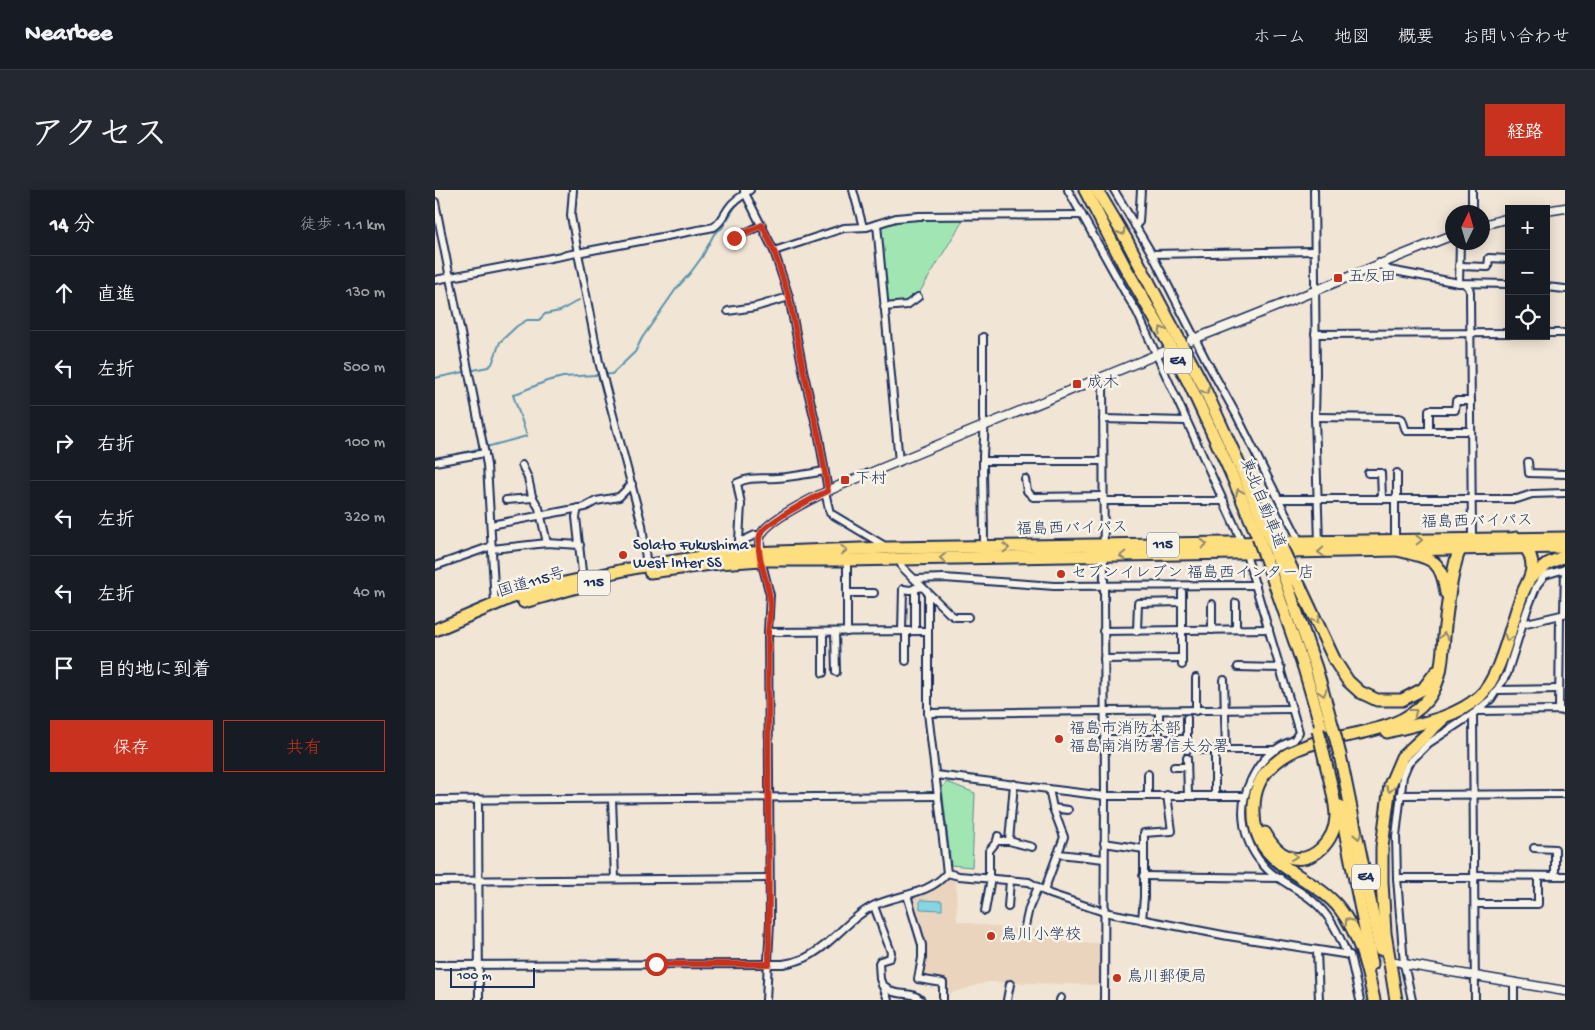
<!DOCTYPE html>
<html lang="ja">
<head>
<meta charset="utf-8">
<style>
  :root { --surface:#171b24; --page:#242831; --text:#f1f3f6; --muted:#9ea1a6; --line:#363941; --accent:#c8321e }
  body { margin:0; font-family:"Gochi Hand","Klee One",sans-serif; background:var(--page); color:var(--text) }
  .controls { position:absolute; right:15px; top:15px; display:grid; overflow:hidden; border-radius:0px; box-shadow:0 2px 12px #0003 }
  .controls button { width:45px; height:45px; display:grid; place-items:center; padding:0; border:0; border-bottom:1px solid var(--line); background:var(--surface); color:var(--text); font:25px sans-serif }
  .compass { position:absolute; left:1010px; top:15px; width:45px; height:45px; border-radius:50%; background:var(--surface); box-shadow:0 2px 12px #0003; rotate:5deg }
  .scale { position:absolute; left:15px; bottom:12px; width:85px; box-sizing:border-box; padding-left:5px; border:2px solid #1b2f5e; border-top:0; font-size:14px; line-height:18px; white-space:nowrap; color:#1b2f5e; -webkit-text-stroke:4px #f7f3e8; paint-order:stroke }
  .stop { position:absolute; width:15px; height:15px; margin:-11px; border:4px solid #c8321e; border-radius:50%; background:#fff }
  .stop.end { background:#c8321e; border-color:#fff; box-shadow:0 1px 5px #0008 }
  .list { margin:0; padding:0; list-style:none }
  h2 { display:flex; justify-content:space-between; align-items:center; height:65px; margin:0; padding:0 20px; font-size:21px }
  h2 small { font-size:16px; font-weight:400; color:var(--muted) }
  .list li { display:grid; grid-template-columns:32px 1fr auto; gap:15px; align-items:center; box-sizing:border-box; height:75px; padding:0 20px; border-top:1px solid var(--line) }
  .list b { display:block; font-size:19px; white-space:nowrap }
  .list em { font-size:16px; font-style:normal; color:var(--muted) }
  .actions { display:flex; gap:10px; padding:15px 20px }
  .actions a { flex:1; padding:11px 0; border:1px solid var(--accent); border-radius:0px; text-align:center; font-size:18px; color:var(--accent) }
  .actions .main { background:var(--accent); color:#fff }
  .icon { flex:none; width:28px; height:28px; fill:none; stroke:currentColor; stroke-width:2; stroke-linecap:round; stroke-linejoin:round }
  .map { position:relative; flex:none; width:1130px; height:810px; overflow:hidden; border-radius:0px }
  header { display:flex; align-items:center; gap:30px; box-sizing:border-box; height:70px; padding:0 25px; background:var(--surface); border-bottom:1px solid var(--line) }
  header strong { font-size:24px }
  nav { display:flex; gap:28px; margin-inline-start:auto; font-size:18px }
  .intro { display:flex; align-items:center; justify-content:space-between; box-sizing:border-box; height:120px; padding:0 30px }
  h1 { margin:0; font-size:35px }
  .button { padding:12px 22px; border-radius:0px; background:var(--accent); color:#fff; font-size:18px; font-weight:700 }
  main { display:flex; gap:30px; padding:0 30px }
  aside { flex:1; background:var(--surface); border-radius:0px; box-shadow:0 2px 12px #0003 }
  .map>svg:first-child { display:block }
  .built { fill:#ead4be }
  .green { fill:#a1e6b2; stroke:#5e8a88 }
  .water { fill:#86d6e2; stroke:#5b93ad }
  .lines { fill:none; stroke-linecap:round; stroke-linejoin:round }
  .stream { stroke:#5b93ad; stroke-width:2 }
  .minor-tunnel { stroke:#c6c1bd; stroke-width:6; stroke-dasharray:6 3; stroke-linecap:butt }
  .minor-casing { stroke:#1b2f5e; stroke-width:10 }
  .tertiary-casing { stroke:#1b2f5e; stroke-width:11 }
  .trunk-casing { stroke:#1b2f5e; stroke-width:15 }
  .motorway-casing { stroke:#1b2f5e; stroke-width:15 }
  .minor { stroke:#f7f3e8; stroke-width:6 }
  .tertiary { stroke:#f7f3e8; stroke-width:8 }
  .trunk { stroke:#fedf80; stroke-width:11 }
  .motorway { stroke:#fedf80; stroke-width:11 }
  .motorway-bridge-casing { stroke:#1b2f5e; stroke-width:15; stroke-linecap:butt }
  .motorway-bridge { stroke:#fedf80; stroke-width:11 }
  .oneway { stroke:#8c876f }
  .route { stroke:#c8321e; stroke-width:6 }
  .poi-dot { fill:#c8321e; stroke:#f7f3e8; stroke-width:2 }
  .labels { text-anchor:middle; dominant-baseline:central; stroke-width:5; stroke-linejoin:round; paint-order:stroke }
  .shield { fill:#f7f3e8; stroke:#5d6a87; stroke-width:1 }
  .shield-label { font-size:15px; font-weight:bold; fill:#1b2f5e }
  .poi-label { font-size:16px; fill:#1b2f5e; stroke:#f7f3e8; text-anchor:start }
  .street-label { font-size:16px; fill:#1b2f5e; stroke:#f7f3e8 }
</style>
</head>
<body>
<header>
<strong>Nearbee</strong>
<nav><a>ホーム</a><a>地図</a><a>概要</a><a>お問い合わせ</a></nav>
</header>
<div class="intro"><h1>アクセス</h1><a class="button">経路</a></div>
<main>
<aside>
<h2>14 分<small>徒歩 · 1.1 km</small></h2>
<ul class="list">
<li><svg class="icon" aria-label="ahead" viewBox="0 0 24 24"><path d="M12 20V5M6 11l6-6 6 6"/></svg><div><b>直進</b></div><em>130 m</em></li>
<li><svg class="icon" aria-label="left" viewBox="0 0 24 24"><path d="M17 20v-9H6M10 6l-5 5 5 5"/></svg><div><b>左折</b></div><em>500 m</em></li>
<li><svg class="icon" aria-label="right" viewBox="0 0 24 24"><path d="M7 20v-9h11M14 6l5 5-5 5"/></svg><div><b>右折</b></div><em>100 m</em></li>
<li><svg class="icon" aria-label="left" viewBox="0 0 24 24"><path d="M17 20v-9H6M10 6l-5 5 5 5"/></svg><div><b>左折</b></div><em>320 m</em></li>
<li><svg class="icon" aria-label="left" viewBox="0 0 24 24"><path d="M17 20v-9H6M10 6l-5 5 5 5"/></svg><div><b>左折</b></div><em>40 m</em></li>
<li><svg class="icon" aria-label="arrive" viewBox="0 0 24 24"><path d="M6 21V4h12l-3 4 3 4H6"/></svg><div><b>目的地に到着</b></div></li>
</ul>
<div class="actions"><a class="main">保存</a><a>共有</a></div>
</aside>
<div class="map">
<svg width="1130" height="810" viewBox="0 0 1130 810">
  <rect width="100%" height="100%" fill="#f1e5d5"/>
  <filter id="ink" filterUnits="userSpaceOnUse"><feTurbulence type="fractalNoise" baseFrequency=".02" numOctaves="2"/><feDisplacementMap in="SourceGraphic" scale="10" xChannelSelector="R" yChannelSelector="G"/><feConvolveMatrix kernelMatrix="1 2 1 2 8 2 1 2 1" color-interpolation-filters="sRGB"/></filter>
  <g filter="url(#ink)">
    <polygon class="built" points="513,685 521,688 522,731 570,738 625,740 626,752 665,753 666,795 552,792 510,805 510,791 485,787 489,754 477,707 502,696"/>
    <g class="green">
      <path d="M 530,27 L 483,105 L 473,112 L 451,115 L 443,36 C 472,27 500,28 530,27 Z"/>
      <polygon points="512,592 540,603 537,677 516,675 507,598"/>
    </g>
    <polygon class="water" points="485,710 507,711 507,720 485,719"/>
    <g class="lines">
      <g class="stream">
        <polyline points="0,188 53,177 57,174 65,152 82,136 92,130 104,130 110,124 125,121 144,110"/>
        <polyline points="51,257 92,246 78,205 112,191 128,187 177,184 200,162 207,148 241,99 256,82 267,67 279,44 287,38 302,14 308,9"/>
        <polyline points="19,265 46,258"/>
      </g>
      <polyline class="minor-tunnel" points="915,765 957,771"/>
      <defs>
        <g id="minor">
          <polyline points="138,0 136,26 143,63 164,172 207,335 212,378"/>
          <polyline points="418,0 428,37"/>
          <path d="M 633,0 L 691,104 L 702,122 L 808,354 L 864,542 L 859,550 C 838,558 826,569 816,590 C 801,619 808,654 831,678 C 843,691 865,699 878,711 C 895,725 904,744 912,765"/>
          <polyline points="679,0 717,64 771,170 801,224 865,352"/>
          <polyline points="879,0 881,183 880,227 884,352"/>
          <polyline points="1037,0 1037,22"/>
          <polyline points="309,1 339,61 354,107 369,185 384,247 393,301"/>
          <polyline points="0,12 52,275 60,414"/>
          <polyline points="442,34 464,272"/>
          <polyline points="700,36 704,32 706,0"/>
          <polyline points="299,48 327,35"/>
          <polyline points="339,61 409,38 432,37 461,28 484,26 647,25"/>
          <polyline points="717,64 878,61"/>
          <polyline points="944,73 954,80 1024,93 1074,94"/>
          <polyline points="1024,76 1053,77 1054,68 1074,69"/>
          <path d="M 0,90 L 279,37 C 290,29 288,24 296,15 C 301,9 309,5 315,0"/>
          <polyline points="1024,93 1025,52"/>
          <polyline points="1030,94 1034,97 1035,102 1037,349"/>
          <polyline points="1111,97 1130,99"/>
          <polyline points="449,117 472,115 483,107"/>
          <polyline points="293,121 320,117 354,107"/>
          <polyline points="1111,143 1130,143"/>
          <polyline points="880,144 1074,143"/>
          <path d="M 548,147 L 548,229 C 551,241 548,255 548,268 C 548,298 549,328 549,358"/>
          <polyline points="668,187 670,606 669,810"/>
          <polyline points="880,227 964,228 967,229 971,241 1036,241"/>
          <polyline points="668,229 751,231"/>
          <polyline points="994,241 994,220 1020,220 1021,211 1036,211"/>
          <polyline points="548,271 668,271"/>
          <polyline points="0,272 50,263"/>
          <polyline points="1093,272 1094,283 1130,284"/>
          <polyline points="87,275 93,288 97,306 104,318 112,353"/>
          <polyline points="933,283 946,283 947,308"/>
          <polyline points="962,283 962,308"/>
          <polyline points="590,289 592,301 598,307 668,306"/>
          <polyline points="390,302 395,323 450,356"/>
          <polyline points="960,308 960,350"/>
          <polyline points="844,309 1082,309 1097,304 1130,303"/>
          <polyline points="71,310 98,308"/>
          <polyline points="668,311 789,311"/>
          <polyline points="143,318 141,327 148,391"/>
          <polyline points="56,335 150,317 161,311 184,307 197,294"/>
          <path d="M 325,346 L 320,345 L 307,351 L 304,350 L 306,314 L 302,293 C 315,286 327,289 341,288 C 357,287 373,284 389,281"/>
          <polyline points="57,359 112,353 145,355"/>
          <polyline points="464,369 467,377 515,424 520,427 533,427"/>
          <polyline points="326,370 335,405 333,442 335,732 331,810"/>
          <polyline points="412,370 412,442"/>
          <polyline points="0,376 57,356"/>
          <polyline points="480,389 509,388 619,396 821,395"/>
          <polyline points="747,402 747,475"/>
          <polyline points="412,403 439,403"/>
          <polyline points="801,413 801,439"/>
          <polyline points="777,414 777,440"/>
          <polyline points="1129,424 1130,379"/>
          <polyline points="1087,434 1126,425"/>
          <polyline points="467,441 468,399 475,400 487,397"/>
          <polyline points="480,441 480,398"/>
          <polyline points="668,441 834,439"/>
          <polyline points="702,441 703,413 747,412"/>
          <polyline points="333,442 492,441"/>
          <polyline points="400,442 401,482"/>
          <polyline points="669,469 747,468"/>
          <polyline points="471,471 471,441"/>
          <polyline points="803,477 846,478"/>
          <polyline points="388,483 388,442"/>
          <polyline points="789,490 791,560"/>
          <polyline points="1063,500 1124,499"/>
          <polyline points="1124,520 1125,426"/>
          <polyline points="761,521 761,488"/>
          <polyline points="1043,521 1124,520 1130,522"/>
          <polyline points="493,523 857,519"/>
          <polyline points="1038,524 1040,810"/>
          <polyline points="752,528 752,560"/>
          <polyline points="669,549 752,549"/>
          <polyline points="698,549 698,534"/>
          <polyline points="724,549 724,521"/>
          <polyline points="767,560 841,560"/>
          <polyline points="780,560 780,605"/>
          <polyline points="752,568 753,605"/>
          <polyline points="739,577 752,577"/>
          <polyline points="501,585 670,606 809,606"/>
          <polyline points="965,605 1130,604"/>
          <polyline points="713,606 713,584"/>
          <polyline points="43,609 44,810"/>
          <polyline points="177,609 180,689"/>
          <polyline points="0,610 503,606"/>
          <polyline points="618,618 633,620"/>
          <polyline points="562,651 574,651 597,657"/>
          <polyline points="574,651 579,594"/>
          <polyline points="669,653 709,659"/>
          <polyline points="1099,658 1120,659 1120,686"/>
          <polyline points="624,664 669,669"/>
          <polyline points="512,683 524,686 594,692 615,704 669,722 793,746 915,765 925,810"/>
          <polyline points="1040,685 1130,686"/>
          <polyline points="708,686 845,688"/>
          <polyline points="554,688 554,661 562,651 563,646"/>
          <polyline points="962,688 1040,688"/>
          <polyline points="0,691 334,688"/>
          <polyline points="609,701 629,647 618,618 614,599"/>
          <polyline points="472,705 487,755 487,768 483,789 508,793 508,810"/>
          <polyline points="1040,714 1103,714 1103,686"/>
          <polyline points="439,716 456,762 455,768 445,771 444,773 445,789 453,810"/>
          <polyline points="573,717 575,690"/>
          <polyline points="550,721 556,688"/>
          <polyline points="707,730 709,707 709,643 737,641 732,605"/>
          <polyline points="590,736 594,718 603,697"/>
          <polyline points="882,761 884,810"/>
          <polyline points="961,772 969,774"/>
          <path d="M 0,775 L 348,774 C 355,773 363,771 370,768 C 396,756 413,728 440,715 C 464,704 494,705 512,683 L 493,523 L 493,403"/>
          <polyline points="1079,792 1079,810"/>
          <path d="M 447,795 C 452,796 453,800 458,802 C 467,805 478,802 486,810"/>
          <polyline points="572,810 575,794"/>
          <polyline points="625,810 626,808"/>
          <polyline points="977,810 969,774 962,688 961,646 968,586 973,574 994,553 1038,524 1056,509 1072,484 1092,420 1102,395 1110,385 1130,379"/>
        </g>
        <g id="tertiary">
          <polyline points="1111,21 1130,18"/>
          <polyline points="1048,35 1074,28"/>
          <path d="M 756,150 C 844,117 930,79 1018,45"/>
          <path d="M 326,366 C 325,359 323,348 327,343 C 337,327 388,303 406,295 L 728,162"/>
          <polyline points="969,774 1130,801"/>
        </g>
        <g id="trunk">
          <polyline points="215,382 284,373 326,370 412,370 1130,357"/>
          <polyline points="89,412 146,396"/>
          <polyline points="0,440 75,408 111,397 203,377 285,364 453,358 1130,348"/>
        </g>
        <g id="motorway">
          <polyline points="650,0 689,75 733,152 756,197 795,281 823,347"/>
          <polyline points="662,0 691,49 767,193 805,276 834,346"/>
          <path d="M 960,359 C 993,369 1006,365 1011,403"/>
          <polyline points="853,371 900,471 913,491 925,502 942,510 967,510 988,499 1001,482"/>
          <polyline points="845,374 881,478 898,538"/>
          <polyline points="833,375 869,478 887,540"/>
          <polyline points="1096,387 1114,373 1130,366"/>
          <path d="M 952,542 C 983,534 1019,529 1044,507 C 1067,486 1076,431 1088,402 C 1092,393 1097,386 1097,377 C 1097,363 1090,356 1081,348"/>
          <polyline points="905,565 945,759"/>
          <polyline points="905,616 937,774"/>
          <path d="M 830,643 C 835,653 843,663 854,667 C 878,675 900,650 901,627 C 901,610 894,587 890,570"/>
          <path d="M 939,810 C 932,778 925,745 905,719 C 875,681 816,678 819,618 C 819,601 826,585 839,574 C 881,536 956,555 993,509 C 1009,488 1007,461 1010,436 C 1012,419 1014,401 1018,384 C 1020,376 1021,365 1026,359 C 1029,355 1033,352 1037,349"/>
          <polyline points="961,810 950,743 947,691 947,657 955,595 967,567 1007,530"/>
        </g>
      </defs>
      <use href="#minor" class="minor-casing"/>
      <use href="#tertiary" class="tertiary-casing"/>
      <use href="#trunk" class="trunk-casing"/>
      <use href="#motorway" class="motorway-casing"/>
      <use href="#minor" class="minor"/>
      <use href="#tertiary" class="tertiary"/>
      <use href="#trunk" class="trunk"/>
      <use href="#motorway" class="motorway"/>
      <defs>
        <g id="motorway-bridge">
          <polyline points="834,346 845,374"/>
          <polyline points="823,347 833,375"/>
          <polyline points="845,354 853,371"/>
          <polyline points="898,538 905,565"/>
          <polyline points="883,540 890,570"/>
        </g>
      </defs>
      <use href="#motorway-bridge" class="motorway-bridge-casing"/>
      <use href="#motorway-bridge" class="motorway-bridge"/>
    </g>
    <defs><path id="oneway-chevron" d="M-2-3.5L2.5 0L-2 3.5" fill="none" stroke-width="1.6" stroke-linecap="round" stroke-linejoin="round" transform="scale(1.25)"/></defs>
    <g class="oneway">
      <use href="#oneway-chevron" transform="translate(687 42) rotate(60)"/>
      <use href="#oneway-chevron" transform="translate(727 140) rotate(-119)"/>
      <use href="#oneway-chevron" transform="translate(771 201) rotate(64)"/>
      <use href="#oneway-chevron" transform="translate(804 302) rotate(-113)"/>
      <use href="#oneway-chevron" transform="translate(984 350) rotate(-1)"/>
      <use href="#oneway-chevron" transform="translate(769 354) rotate(-1)"/>
      <use href="#oneway-chevron" transform="translate(571 358) rotate(-1)"/>
      <use href="#oneway-chevron" transform="translate(409 360) rotate(-2)"/>
      <use href="#oneway-chevron" transform="translate(886 362) rotate(178)"/>
      <use href="#oneway-chevron" transform="translate(688 366) rotate(179)"/>
      <use href="#oneway-chevron" transform="translate(508 368) rotate(179)"/>
      <use href="#oneway-chevron" transform="translate(881 430) rotate(64)"/>
      <use href="#oneway-chevron" transform="translate(1009 446) rotate(-84)"/>
      <use href="#oneway-chevron" transform="translate(1073 448) rotate(109)"/>
      <use href="#oneway-chevron" transform="translate(888 503) rotate(73)"/>
      <use href="#oneway-chevron" transform="translate(979 522) rotate(-38)"/>
      <use href="#oneway-chevron" transform="translate(955 599) rotate(100)"/>
      <use href="#oneway-chevron" transform="translate(923 646) rotate(79)"/>
      <use href="#oneway-chevron" transform="translate(859 666) rotate(7)"/>
      <use href="#oneway-chevron" transform="translate(913 731) rotate(-123)"/>
    </g>
  </g>
  <g class="lines" filter="url(#ink)">
    <path class="route" d="M 221,774 L 334,774 L 333,442 C 334,430 337,415 334,403 C 331,386 320,362 325,345 C 329,333 380,307 393,301 L 384,247 L 369,184 L 354,107 L 339,61 L 327,35 L 299,48"/>
  </g>
  <g class="poi-dot">
    <rect x="898" y="83" width="10" height="10" rx="2.5"/>
    <rect x="637" y="189" width="10" height="10" rx="2.5"/>
    <rect x="405" y="285" width="10" height="10" rx="2.5"/>
    <circle cx="188" cy="365" r="5"/>
    <circle cx="626" cy="384" r="5"/>
    <circle cx="624" cy="549" r="5"/>
    <circle cx="556" cy="746" r="5"/>
    <circle cx="682" cy="788" r="5"/>
  </g>
  <g class="labels">
    <g class="shield">
      <rect x="729" y="158.5" width="28" height="25" rx="4"/>
      <rect x="712" y="342.5" width="32" height="25" rx="4"/>
      <rect x="143" y="380.5" width="32" height="25" rx="4"/>
      <rect x="917" y="674.5" width="28" height="25" rx="4"/>
    </g>
    <g class="shield-label">
      <text x="743" y="171">E4</text>
      <text x="728" y="355">115</text>
      <text x="159" y="393">115</text>
      <text x="931" y="687">E4</text>
    </g>
    <g class="poi-label">
      <text x="913" y="88">五反田</text>
      <text x="652" y="194">成木</text>
      <text x="420" y="290">下村</text>
      <text x="198" y="356">Solato Fukushima<tspan x="198" dy="18">West Inter SS</tspan></text>
      <text x="636" y="384">セブンイレブン 福島西インター店</text>
      <text x="634" y="540">福島市消防本部<tspan x="634" dy="18">福島南消防署信夫分署</tspan></text>
      <text x="566" y="746">鳥川小学校</text>
      <text x="692" y="788">鳥川郵便局</text>
    </g>
    <g class="street-label">
      <text transform="translate(826 314) rotate(68)">東北自動車道</text>
      <text transform="translate(1042 333) rotate(-1)">福島西バイパス</text>
      <text transform="translate(637 340) rotate(-1)">福島西バイパス</text>
      <text transform="translate(97 394) rotate(-17)">国道115号</text>
    </g>
  </g>
</svg>
<div class="controls">
<button>+</button>
<button>−</button>
<button><svg class="icon" aria-label="locate" viewBox="0 0 24 24"><circle cx="12" cy="12" r="6"/><path d="M12 2v4M12 18v4M2 12h4M18 12h4"/></svg></button>
</div>
<svg class="compass" viewBox="-18 -18 36 36"><path d="M0-13l5 13h-10z" fill="#e53935"/><path d="M0 13l5-13h-10z" fill="#9ea1a6"/></svg>
<div class="scale">100 m</div>
<div class="stop" style="left:221px;top:774px"></div>
<div class="stop end" style="left:299px;top:48px"></div>
</div>
</main>
</body>
</html>
